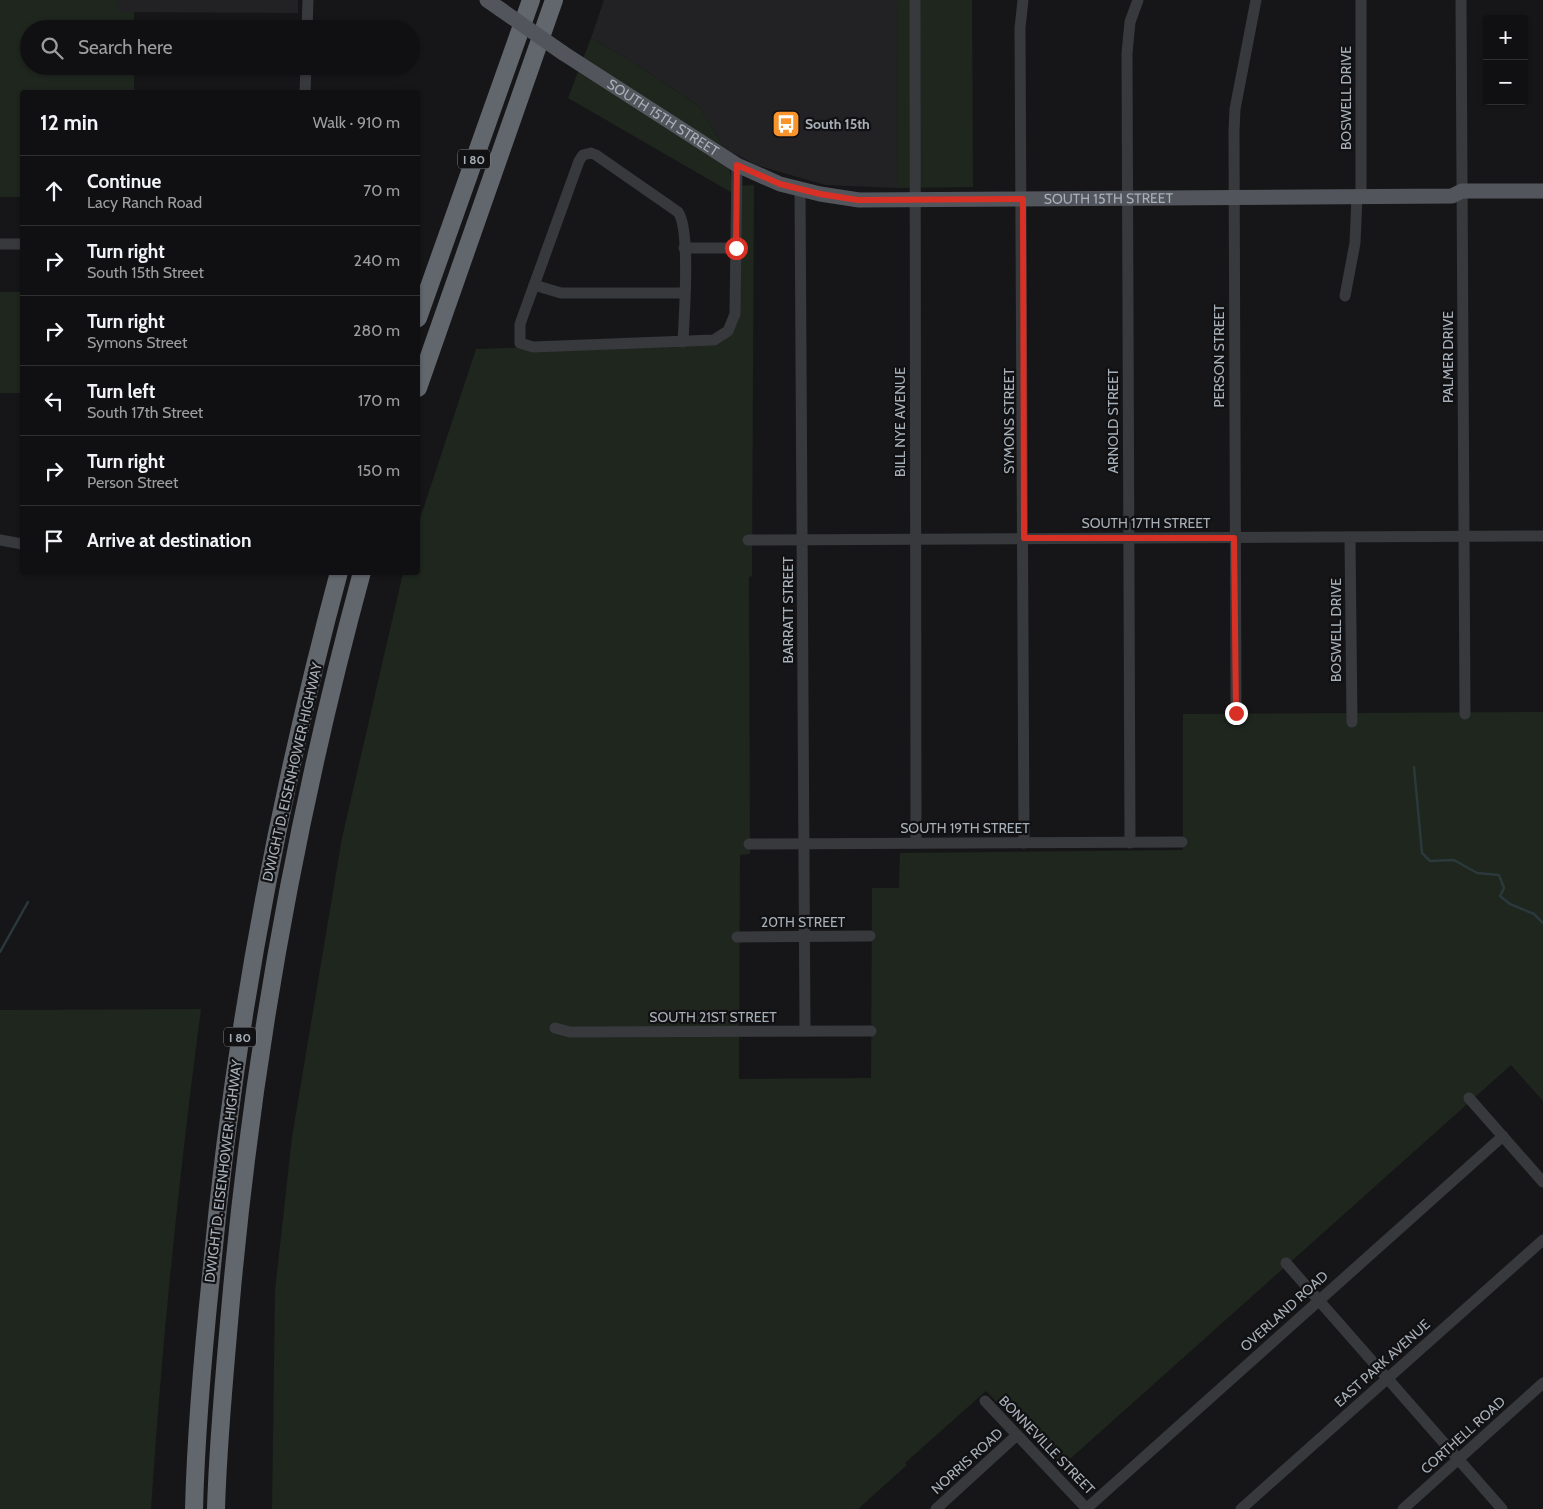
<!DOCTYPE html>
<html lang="en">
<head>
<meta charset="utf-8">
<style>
  :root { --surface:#101012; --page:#19191b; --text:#f1f3f6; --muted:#9c9d9f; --line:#303032 }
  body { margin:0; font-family:Cabin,sans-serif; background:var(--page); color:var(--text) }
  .controls { position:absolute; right:15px; top:15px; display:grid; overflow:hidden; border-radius:5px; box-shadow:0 1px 4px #0004 }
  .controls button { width:45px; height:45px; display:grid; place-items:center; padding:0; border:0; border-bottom:1px solid var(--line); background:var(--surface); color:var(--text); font:25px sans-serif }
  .stop { position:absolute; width:15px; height:15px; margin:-11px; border:4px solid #d93025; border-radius:50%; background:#fff }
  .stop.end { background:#d93025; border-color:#fff; box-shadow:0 1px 5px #0008 }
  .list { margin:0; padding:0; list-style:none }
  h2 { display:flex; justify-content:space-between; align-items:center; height:65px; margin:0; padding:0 20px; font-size:21px }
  h2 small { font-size:16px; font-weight:400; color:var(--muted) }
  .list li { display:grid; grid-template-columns:32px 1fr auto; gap:15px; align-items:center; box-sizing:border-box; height:70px; padding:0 20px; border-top:1px solid var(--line) }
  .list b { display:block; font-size:19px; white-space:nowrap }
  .list p { margin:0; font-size:16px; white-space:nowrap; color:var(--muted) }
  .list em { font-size:16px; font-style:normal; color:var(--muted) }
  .icon { flex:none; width:28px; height:28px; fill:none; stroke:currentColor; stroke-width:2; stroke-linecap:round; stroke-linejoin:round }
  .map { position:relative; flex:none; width:1543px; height:1509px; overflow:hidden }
  .search { position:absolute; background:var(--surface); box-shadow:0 1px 4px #0004; left:20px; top:20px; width:400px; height:55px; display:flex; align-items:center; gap:12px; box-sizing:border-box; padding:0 18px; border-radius:28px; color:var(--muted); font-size:19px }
  .panel { position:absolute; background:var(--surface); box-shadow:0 1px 4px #0004; left:20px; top:90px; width:400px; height:485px; border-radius:5px }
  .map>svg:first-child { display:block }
  .built { fill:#222225 }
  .green { fill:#1e261e }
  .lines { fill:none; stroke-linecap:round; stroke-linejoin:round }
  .stream { stroke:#2b383c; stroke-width:2.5 }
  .minor { stroke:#37393d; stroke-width:11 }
  .major { stroke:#52565c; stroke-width:15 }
  .highway { stroke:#62676e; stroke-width:18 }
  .major-bridge { stroke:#52565c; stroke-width:15 }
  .route { stroke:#d93025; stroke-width:6 }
  .labels { text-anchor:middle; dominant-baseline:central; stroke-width:4.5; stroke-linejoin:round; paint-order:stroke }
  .shield { fill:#111113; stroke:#7a8086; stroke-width:1 }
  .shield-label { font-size:12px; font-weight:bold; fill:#a7afb8 }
  .street-label { font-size:14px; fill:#a7afb8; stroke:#111113 }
  .poi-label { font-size:14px; font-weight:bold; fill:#a7afb8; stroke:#111113; text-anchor:start }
</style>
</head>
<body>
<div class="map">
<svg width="1543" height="1509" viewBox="0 0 1543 1509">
  <rect width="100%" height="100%" fill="#161618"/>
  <g class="built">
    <polygon points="117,0 298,0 298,13 117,12"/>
    <polygon points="604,0 897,0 898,188 825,185 756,165 725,149 699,106 623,56 591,38"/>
  </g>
  <g class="green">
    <polygon points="0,0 117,0 117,12 134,12 134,29 29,29 29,66 134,66 134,92 22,92 22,197 0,197"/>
    <polygon points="897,0 972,0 973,187 898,188"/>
    <polygon points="591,38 623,56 699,106 725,149 733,186 754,185 752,576 749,577 750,854 740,855 739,1079 871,1078 872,888 899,888 900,853 1183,850 1183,714 1543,712 1543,1101 1511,1065 1061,1467 986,1391 905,1463 907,1465 858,1509 272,1509 275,1291 292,1137 342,838 403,573 418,572 418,525 476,349 701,342 733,323 734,194 568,98"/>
    <rect x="0" y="292" width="22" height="101"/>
    <path d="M 201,1009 C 179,1175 162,1341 151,1509 L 0,1509 L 0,1010 Z"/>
  </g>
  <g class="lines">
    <g class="stream">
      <polyline points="1414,767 1422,853 1430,861 1454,860 1477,873 1499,875 1504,888 1500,896 1510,904 1534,914 1543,923"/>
      <polyline points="0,952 28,902"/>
    </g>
    <g class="minor">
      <polyline points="915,0 916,843"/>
      <polyline points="1023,0 1020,28 1024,843"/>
      <polyline points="1461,0 1465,714"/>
      <polyline points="307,29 308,0"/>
      <polyline points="305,92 306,66"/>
      <polyline points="800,189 805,1031"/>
      <polyline points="1361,197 1361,0"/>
      <polyline points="0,244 22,244"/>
      <polyline points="684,248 736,248"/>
      <polyline points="534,285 561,293 684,293"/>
      <polyline points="1345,296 1355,243 1357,197"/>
      <path d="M 683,342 C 684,317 691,229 678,212 L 596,155 L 591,153 L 583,155 L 579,161 L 520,324 L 520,343 L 533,347 L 714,340 L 728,331 L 735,314 L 737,165"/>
      <polyline points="1350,537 1352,722"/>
      <polyline points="0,540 22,544"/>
      <polyline points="748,540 1543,536"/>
      <polyline points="1236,713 1234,131 1235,109 1256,0"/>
      <polyline points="1130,843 1127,53 1130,22 1138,0"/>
      <polyline points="749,844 1182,842"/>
      <polyline points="737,937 870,936"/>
      <polyline points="555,1028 570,1032 871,1031"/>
      <polyline points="1469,1098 1543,1182"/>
      <polyline points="1286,1263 1502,1509"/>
      <polyline points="985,1401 1087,1509"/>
      <polyline points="936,1509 1017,1435"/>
      <polyline points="1086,1509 1503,1136"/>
      <polyline points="1241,1509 1543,1240"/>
      <polyline points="1403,1509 1543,1383"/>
    </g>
    <g class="major">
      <polyline points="487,0 500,9"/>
      <path id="s1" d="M 563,53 L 737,165 L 780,184 L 820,194 L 859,200 L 1452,196 L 1462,191 L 1543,191"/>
    </g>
    <g class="highway">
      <polyline points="418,318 531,0"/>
      <polyline points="418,388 554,0"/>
      <path d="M 194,1509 C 196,1431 203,1353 211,1276 C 233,1038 277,803 339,572"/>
      <path d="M 216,1509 C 218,1439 225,1369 231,1300 C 253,1054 297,811 362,572"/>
    </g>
    <polyline class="major-bridge" points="500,9 563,53"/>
  </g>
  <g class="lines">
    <polyline class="route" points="736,248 737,165 780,184 820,194 858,200 1023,199 1024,538 1234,538 1236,713"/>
  </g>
  <defs>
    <symbol id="bus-square" viewBox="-11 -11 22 22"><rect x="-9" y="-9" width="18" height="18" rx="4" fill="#f9932c" stroke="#111113"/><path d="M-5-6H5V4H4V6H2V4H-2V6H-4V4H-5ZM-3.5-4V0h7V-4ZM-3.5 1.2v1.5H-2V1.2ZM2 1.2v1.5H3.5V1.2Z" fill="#fff"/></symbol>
  </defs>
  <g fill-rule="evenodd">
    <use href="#bus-square" x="770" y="108" width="32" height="32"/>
  </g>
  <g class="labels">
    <g class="shield">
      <rect x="458" y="149.5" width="32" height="19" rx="4"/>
      <rect x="224" y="1027.5" width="32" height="19" rx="4"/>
    </g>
    <g class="shield-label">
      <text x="474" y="159">I 80</text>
      <text x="240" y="1037">I 80</text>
    </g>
    <g class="street-label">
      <text transform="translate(1346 98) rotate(-90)">BOSWELL DRIVE</text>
      <text stroke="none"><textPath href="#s1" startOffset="119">SOUTH 15TH STREET</textPath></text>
      <text stroke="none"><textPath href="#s1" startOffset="584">SOUTH 15TH STREET</textPath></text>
      <text transform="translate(1219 356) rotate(-90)">PERSON STREET</text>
      <text transform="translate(1448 357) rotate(-90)">PALMER DRIVE</text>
      <text transform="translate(1009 421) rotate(-90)">SYMONS STREET</text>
      <text transform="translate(1113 421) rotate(-90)">ARNOLD STREET</text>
      <text transform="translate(900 422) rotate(-90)">BILL NYE AVENUE</text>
      <text x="1146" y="523">SOUTH 17TH STREET</text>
      <text transform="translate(788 610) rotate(-90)">BARRATT STREET</text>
      <text transform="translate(1336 630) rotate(-90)">BOSWELL DRIVE</text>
      <text transform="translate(292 772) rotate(-77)">DWIGHT D. EISENHOWER HIGHWAY</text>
      <text x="965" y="828">SOUTH 19TH STREET</text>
      <text x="803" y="922">20TH STREET</text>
      <text x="713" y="1017">SOUTH 21ST STREET</text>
      <text transform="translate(223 1171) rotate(-83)">DWIGHT D. EISENHOWER HIGHWAY</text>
      <text transform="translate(1284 1311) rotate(-42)">OVERLAND ROAD</text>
      <text transform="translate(1382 1363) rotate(-42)">EAST PARK AVENUE</text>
      <text transform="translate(1463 1435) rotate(-42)">CORTHELL ROAD</text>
      <text transform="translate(1047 1445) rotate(46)">BONNEVILLE STREET</text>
      <text transform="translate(967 1461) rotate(-42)">NORRIS ROAD</text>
    </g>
    <g class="poi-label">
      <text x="805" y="124">South 15th</text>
    </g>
  </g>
</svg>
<div class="controls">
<button>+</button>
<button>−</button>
</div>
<div class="stop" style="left:736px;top:248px"></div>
<div class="stop end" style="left:1236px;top:713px"></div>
<div class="search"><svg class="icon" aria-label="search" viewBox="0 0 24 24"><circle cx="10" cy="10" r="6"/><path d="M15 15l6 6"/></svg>Search here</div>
<section class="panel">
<h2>12 min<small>Walk · 910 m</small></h2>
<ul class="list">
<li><svg class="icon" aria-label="ahead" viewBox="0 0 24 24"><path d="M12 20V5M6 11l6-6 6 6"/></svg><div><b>Continue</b><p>Lacy Ranch Road</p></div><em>70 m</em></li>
<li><svg class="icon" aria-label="right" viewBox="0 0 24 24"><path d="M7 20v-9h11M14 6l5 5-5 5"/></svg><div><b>Turn right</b><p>South 15th Street</p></div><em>240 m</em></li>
<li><svg class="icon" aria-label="right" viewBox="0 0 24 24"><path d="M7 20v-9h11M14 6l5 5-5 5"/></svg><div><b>Turn right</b><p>Symons Street</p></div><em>280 m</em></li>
<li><svg class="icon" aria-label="left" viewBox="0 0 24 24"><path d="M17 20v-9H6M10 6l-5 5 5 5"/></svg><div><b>Turn left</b><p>South 17th Street</p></div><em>170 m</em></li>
<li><svg class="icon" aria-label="right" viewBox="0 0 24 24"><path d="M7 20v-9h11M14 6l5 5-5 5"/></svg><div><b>Turn right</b><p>Person Street</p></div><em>150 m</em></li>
<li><svg class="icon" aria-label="arrive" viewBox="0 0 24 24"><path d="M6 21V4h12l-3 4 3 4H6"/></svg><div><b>Arrive at destination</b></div></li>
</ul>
</section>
</div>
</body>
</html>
